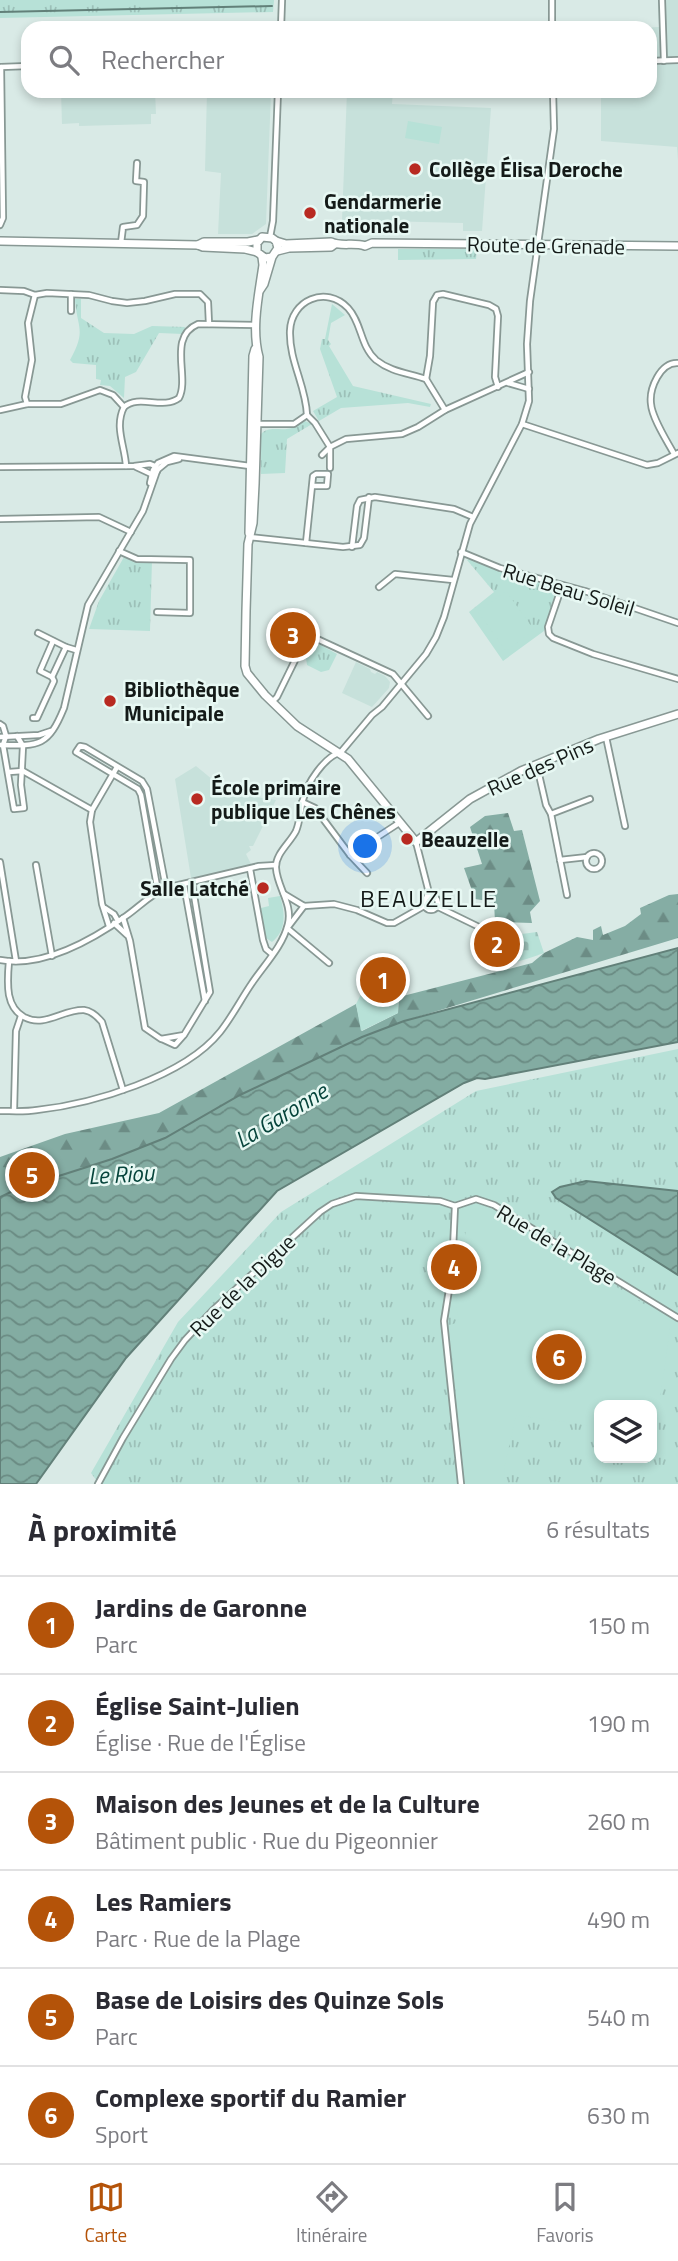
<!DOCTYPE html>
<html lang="fr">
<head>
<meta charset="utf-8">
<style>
  :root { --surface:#fff; --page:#f7f7f7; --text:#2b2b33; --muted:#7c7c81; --line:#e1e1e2; --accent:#b45309 }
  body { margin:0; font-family:"Titillium Web",sans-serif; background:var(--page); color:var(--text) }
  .controls { position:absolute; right:21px; bottom:21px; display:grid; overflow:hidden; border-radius:14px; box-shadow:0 4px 10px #0003 }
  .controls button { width:63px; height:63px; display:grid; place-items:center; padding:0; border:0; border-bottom:2px solid var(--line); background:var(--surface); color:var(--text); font:35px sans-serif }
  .you { position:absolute; left:366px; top:847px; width:24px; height:24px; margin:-18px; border:5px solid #fff; border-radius:50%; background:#1a73e8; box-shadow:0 0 0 10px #1a73e833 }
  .badge { display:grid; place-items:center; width:46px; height:46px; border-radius:50%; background:var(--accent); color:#fff; font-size:23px; font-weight:700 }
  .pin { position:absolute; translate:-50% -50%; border:4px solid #fff; box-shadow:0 2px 7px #0006 }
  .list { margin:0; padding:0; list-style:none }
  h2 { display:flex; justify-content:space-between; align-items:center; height:91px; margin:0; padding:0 28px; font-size:30px }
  h2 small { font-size:23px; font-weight:400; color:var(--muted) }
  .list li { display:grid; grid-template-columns:46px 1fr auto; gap:21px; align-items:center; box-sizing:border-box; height:98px; padding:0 28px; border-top:2px solid var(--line) }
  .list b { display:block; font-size:26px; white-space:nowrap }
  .list p { margin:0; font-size:23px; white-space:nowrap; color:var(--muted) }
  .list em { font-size:23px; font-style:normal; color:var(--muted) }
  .icon { flex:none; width:38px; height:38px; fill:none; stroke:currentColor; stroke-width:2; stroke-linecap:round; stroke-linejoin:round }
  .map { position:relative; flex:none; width:678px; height:1484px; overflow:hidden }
  .search { position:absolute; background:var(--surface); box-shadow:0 4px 10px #0003; left:21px; right:21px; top:21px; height:77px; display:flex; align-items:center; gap:18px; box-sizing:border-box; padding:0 24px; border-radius:21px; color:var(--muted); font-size:26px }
  .sheet { height:679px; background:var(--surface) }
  nav { display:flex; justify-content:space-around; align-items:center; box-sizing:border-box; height:98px; border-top:2px solid var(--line); background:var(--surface); font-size:19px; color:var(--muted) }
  nav a { display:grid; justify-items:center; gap:4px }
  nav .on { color:var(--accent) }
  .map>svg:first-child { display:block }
  .built { fill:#c7e1db }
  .grass { fill:url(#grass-tufts); fill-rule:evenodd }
  .forest { fill:url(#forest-firs) }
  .cemetery { fill:url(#cemetery-stones) }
  .garden { fill:#b7e1d7 }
  .water { fill:url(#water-waves); stroke:#628079; stroke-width:2 }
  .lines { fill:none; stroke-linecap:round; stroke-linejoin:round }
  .stream { stroke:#628079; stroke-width:2 }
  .street-casing { stroke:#889894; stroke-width:8 }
  .secondary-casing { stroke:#889894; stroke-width:10 }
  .street { stroke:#fff; stroke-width:4.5 }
  .secondary { stroke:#fff; stroke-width:7 }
  .poi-dot { fill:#b82a21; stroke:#e7f8f3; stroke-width:2.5 }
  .labels { text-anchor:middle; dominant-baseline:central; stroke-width:5; stroke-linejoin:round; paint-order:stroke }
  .poi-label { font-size:21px; font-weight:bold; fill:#141a18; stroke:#e7f8f3; text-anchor:start }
  .street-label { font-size:21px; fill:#141a18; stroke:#e7f8f3 }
  .water-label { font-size:23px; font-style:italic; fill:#06443b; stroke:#e7f8f3 }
  .quarter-label { font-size:24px; letter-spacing:2px; fill:#141a18; stroke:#e7f8f3 }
</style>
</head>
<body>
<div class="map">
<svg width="678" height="1484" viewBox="0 0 678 1484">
  <defs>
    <pattern id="grass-tufts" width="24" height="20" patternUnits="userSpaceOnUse" patternTransform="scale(1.75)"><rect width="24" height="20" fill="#b7e1d7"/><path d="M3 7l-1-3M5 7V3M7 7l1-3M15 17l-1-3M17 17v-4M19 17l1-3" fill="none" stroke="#9cc0b8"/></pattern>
    <pattern id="forest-firs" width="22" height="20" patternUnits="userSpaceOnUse" patternTransform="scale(1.75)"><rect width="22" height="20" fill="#85ada4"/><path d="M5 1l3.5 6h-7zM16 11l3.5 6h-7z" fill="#6c8c85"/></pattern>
    <pattern id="cemetery-stones" width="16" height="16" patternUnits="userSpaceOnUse" patternTransform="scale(1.75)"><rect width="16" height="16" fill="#b7e1d7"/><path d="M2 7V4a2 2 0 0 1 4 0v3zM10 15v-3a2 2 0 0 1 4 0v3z" fill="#9cc0b8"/></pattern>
    <pattern id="water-waves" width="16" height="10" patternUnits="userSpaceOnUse" patternTransform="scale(1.75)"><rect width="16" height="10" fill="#83aca2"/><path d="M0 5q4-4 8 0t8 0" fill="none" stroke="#6a8b83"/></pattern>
  </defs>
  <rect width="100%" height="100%" fill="#d9eae6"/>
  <g class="built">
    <polygon points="658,0 678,0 678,160 677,147 601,141 601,91 650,91 650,28 637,28 659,27"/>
    <polygon points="61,91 155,91 156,114 151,114 151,124 79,126 79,123 62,124"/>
    <polygon points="207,91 271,92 266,224 252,234 218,234 221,173 205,171"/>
    <polygon points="347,91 393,91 392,104 491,108 482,231 463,231 463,223 342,220"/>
    <polygon points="356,662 370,669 371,672 375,674 377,672 385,676 390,682 389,688 372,707 342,693"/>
    <polygon points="196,766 224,789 235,794 276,800 253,846 249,846 251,850 246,854 251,864 248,866 191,878 175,779"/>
  </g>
  <g class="grass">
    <polygon points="0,0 274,0 273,12 0,18"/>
    <polygon points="398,249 477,249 476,259 398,260"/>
    <path d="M 75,299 L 81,299 L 81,318 L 104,333 L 134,334 L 152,326 L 185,327 L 183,334 L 159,333 L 136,372 L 125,377 L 124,398 L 110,386 L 100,385 L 101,380 L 96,379 L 96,365 L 73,363 L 70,360 C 87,330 77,329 75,299 Z"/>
    <polygon points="332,304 345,315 331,323 328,340 331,344 329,346 353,386 431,404 430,407 408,403 341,408 319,421 313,411 337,397 320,349 322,339 325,339"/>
    <path d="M 305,421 L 312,424 L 287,439 L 285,473 L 261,474 L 260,435 C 270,424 281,433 294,427 C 298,426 301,423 305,421 Z"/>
    <polygon points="124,557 137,561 152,560 150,631 89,629 99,601"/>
    <polygon points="469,559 504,572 552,586 556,590 544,631 503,661 469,612 494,592 467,560"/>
    <polygon points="315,642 337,654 329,670 321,672 307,665 306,658 310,650 306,648 309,644"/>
    <path d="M 678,1049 L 678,1484 L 99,1484 L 91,1473 L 178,1322 L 281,1212 L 476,1091 ZM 599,1405 L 652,1405 L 652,1458 L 599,1458 Z"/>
  </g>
  <g class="forest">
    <polygon points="508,813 514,831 522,830 540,901 530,912 532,923 495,922 494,902 475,899 464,868 482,864 470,827 485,816"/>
    <polygon points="678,894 678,938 404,1021 362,1037 240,1095 165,1138 112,1159 15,1190 0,1197 0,1157 65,1134 159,1113 356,1004 362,1031 398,1013 399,997 532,963 544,953 577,937 593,940 593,930 601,926 603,935 625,926 641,914 640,908 669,895"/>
  </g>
  <path class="cemetery" d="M 537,932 L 544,953 C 528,958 495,974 487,951 L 491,951 L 491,955 L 494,955 L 493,956 L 501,959 L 506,955 L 506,946 L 503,945 L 502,933 L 505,936 Z"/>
  <g class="garden">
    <polygon points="408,121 442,127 439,144 405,138"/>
    <polygon points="506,591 534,630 506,651 478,612"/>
    <path d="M 280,896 C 285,913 287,930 272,942 L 266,938 L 261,908 L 269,906 L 268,898 Z"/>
    <polygon points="379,959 398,962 398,1013 361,1031 356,1004"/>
    <polygon points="489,1207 671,1321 655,1435 652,1435 652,1405 599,1405 599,1427 516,1415 504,1469 505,1484 464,1484 450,1325 459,1322 456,1305 467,1221 473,1210"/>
  </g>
  <g class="water">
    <polygon points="678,948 678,1042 485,1079 477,1078 464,1083 277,1191 126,1358 36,1484 0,1484 0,1197 15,1190 112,1159 165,1138 240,1095 362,1037 404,1021"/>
    <polygon points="586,1181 678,1191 678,1275 556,1198 552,1192 560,1187"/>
  </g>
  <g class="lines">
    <polyline class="stream" points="0,12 272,6"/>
    <defs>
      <g id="street">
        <polyline points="552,0 552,28"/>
        <polyline points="662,0 664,61"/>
        <polyline points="281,28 282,0"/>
        <polyline points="650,61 678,60"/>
        <polyline points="1,67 28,66"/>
        <polyline points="0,225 3,218 1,67"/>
        <polyline points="270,237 273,221 278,91"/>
        <polyline points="121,243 123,227 137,225 143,216 144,182 136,181 137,163"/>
        <polyline points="0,290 24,291 35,295 47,293 89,295 112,301 127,303 145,301 175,294 200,294 208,302 209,324"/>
        <polyline points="71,311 71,294"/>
        <polyline points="426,379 430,356 433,302 437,295 443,294 489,305 496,309 498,316 495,377 498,387"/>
        <polyline points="508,383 529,389"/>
        <polyline points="27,404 25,397 32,360 28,323 35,295"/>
        <path d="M 124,407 C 139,394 163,410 179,398 C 190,377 167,337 198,324 L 256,325"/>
        <path d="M 0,410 L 27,404 L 61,404 L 100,390 L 113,395 L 124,407 C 114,427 125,446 126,466"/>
        <polyline points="307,415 315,423 330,447 346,439 402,434 418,427 445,410 529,372"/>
        <path d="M 256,424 L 294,424 L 307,415 C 306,386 289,361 290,331 C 291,300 326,285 348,308 C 362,323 360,346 376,360 C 391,372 408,373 426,379 L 445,410"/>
        <polyline points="522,424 647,465 658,463 678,453"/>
        <path d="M 674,454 C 667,441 652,418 651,404 C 649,389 660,362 678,363"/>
        <polyline points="322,455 330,447 330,468"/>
        <polyline points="0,467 134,466 150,464 155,466 157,471"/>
        <polyline points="136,467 151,474"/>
        <polyline points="156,471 167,462 179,459"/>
        <polyline points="150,483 153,470 158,463 174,456 250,466"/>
        <polyline points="0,519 99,517 131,532"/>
        <polyline points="249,537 343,547 360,545 364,538 369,497"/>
        <polyline points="306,543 313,476 316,474 328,474 327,486 312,486"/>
        <polyline points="352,547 357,506 360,500 375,497 454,509 473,517"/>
        <polyline points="119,551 137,559 190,560 190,613 157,612"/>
        <polyline points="461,552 500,568 585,591 678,623"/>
        <polyline points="562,586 548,627 549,634 553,638 593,654 678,679"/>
        <polyline points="379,587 395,574 453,580"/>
        <polyline points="38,633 66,647 76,650"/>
        <polyline points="52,677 40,671 53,641"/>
        <polyline points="272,702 277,697 305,640 315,638 393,674 428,716"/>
        <polyline points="33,718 37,718 54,681 52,677 66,647"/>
        <polyline points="0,724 3,726 6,736"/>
        <polyline points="6,736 3,745 14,809 24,808 21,785 23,746 17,736"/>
        <polyline points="0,737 39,735 51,731"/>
        <polyline points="606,737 625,826"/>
        <path d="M 0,745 C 39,746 48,747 64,708 L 88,605 L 143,511 L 157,471"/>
        <polyline points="537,766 546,805 551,814 567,895"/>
        <polyline points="9,772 23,771 92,810 90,822 102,904 109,926"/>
        <polyline points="302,802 315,808 350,855 367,873"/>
        <polyline points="92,810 117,767"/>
        <polyline points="551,814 590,799"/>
        <polyline points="416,842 428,889 427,897"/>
        <circle cx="594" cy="861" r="8"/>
        <polyline points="350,855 399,823"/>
        <polyline points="560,860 587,857"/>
        <polyline points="0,862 16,961"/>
        <polyline points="36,865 52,956"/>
        <polyline points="250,869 263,940 266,949 272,954"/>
        <polyline points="184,885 205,1001"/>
        <polyline points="158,892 141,795 138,789 76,752 80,746 85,747 142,781 147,789 166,888"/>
        <polyline points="284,894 304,906 334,904 357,910 387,923 394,923 424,906"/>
        <circle cx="431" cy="903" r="7"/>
        <polyline points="438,907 477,926 482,931 485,955"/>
        <polyline points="105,908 114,914 118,921"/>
        <polyline points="123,918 130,941 145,1028 161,1039 184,1035 210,992 192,883"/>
        <polyline points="114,923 127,935"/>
        <polyline points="288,927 304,906"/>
        <polyline points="287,928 329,963"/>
        <path d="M 0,960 C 42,968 92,940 126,916 C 139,907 151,894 166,888 L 259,866 L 276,865"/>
        <path d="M 9,961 C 8,972 7,984 9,995 C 11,1005 15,1012 24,1017 C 45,1028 63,1009 84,1010 C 91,1011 97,1016 102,1022 L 123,1090"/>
        <polyline points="162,1039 175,1045 183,1036"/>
        <polyline points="14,1110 16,1031 21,1016"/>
        <path d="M 0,1111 C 12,1111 25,1112 37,1110 C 92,1104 184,1077 220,1032 C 232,1017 241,999 252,983 C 264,965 283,946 288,924 C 293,904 277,887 276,868 C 275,854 290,843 296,831 C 300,822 300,810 303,800 C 307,783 324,757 341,752 L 372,715 L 382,707 L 426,654 L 436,637 L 444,617 L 470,524 L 522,424 L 529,401 L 527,344 L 530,301 L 554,129 L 553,91"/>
        <polyline points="455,1206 452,1271 444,1321 461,1484"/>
        <polyline points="455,1206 476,1199 494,1205 678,1318"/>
        <polyline points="98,1484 123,1438 171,1359 185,1340 213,1310 320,1212 332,1204 356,1196 440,1201 455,1206"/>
      </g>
      <g id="secondary">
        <polyline points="0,241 198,245 203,247 245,249 257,252"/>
        <path d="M 276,241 L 286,244 L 331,242 C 341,247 354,242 365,246 L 372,243 L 678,246"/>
        <polyline points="198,245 204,242 248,242 258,240"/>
        <polyline points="277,251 289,248 331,247 335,244"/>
        <path d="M 262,257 L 263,265 C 259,294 251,328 259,357 L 255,484 L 253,523 L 248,544 L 246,611 L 245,666 L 247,673 L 265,695 L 297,726 L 348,759 L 416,842 L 470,799 L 521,771 L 599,739 L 678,714"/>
        <polyline points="260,290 264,284 272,257 278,248 276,241 272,238 262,237 257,243 257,252 265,258 272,257"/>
        <polyline points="249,533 253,356 255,349"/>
      </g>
    </defs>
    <use href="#street" class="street-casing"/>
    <use href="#secondary" class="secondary-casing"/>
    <use href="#street" class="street"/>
    <use href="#secondary" class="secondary"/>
  </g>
  <g class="poi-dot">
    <circle cx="415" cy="169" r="7"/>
    <circle cx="310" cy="213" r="7"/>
    <circle cx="110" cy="701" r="7"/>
    <circle cx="197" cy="799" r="7"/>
    <circle cx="407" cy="839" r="7"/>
    <circle cx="263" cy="888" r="7"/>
  </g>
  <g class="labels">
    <g class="poi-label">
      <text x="429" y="169">Collège Élisa Deroche</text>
      <text x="324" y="201">Gendarmerie<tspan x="324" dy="24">nationale</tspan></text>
      <text x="124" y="689">Bibliothèque<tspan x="124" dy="24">Municipale</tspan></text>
      <text x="211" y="787">École primaire<tspan x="211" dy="24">publique Les Chênes</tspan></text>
      <text x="421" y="839">Beauzelle</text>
      <text x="249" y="888" text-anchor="end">Salle Latché</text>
    </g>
    <g class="street-label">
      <text transform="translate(546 245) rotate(1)">Route de Grenade</text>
      <text transform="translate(569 589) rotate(17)">Rue Beau Soleil</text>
      <text transform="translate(540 766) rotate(-24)">Rue des Pins</text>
      <text transform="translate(557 1244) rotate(31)">Rue de la Plage</text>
      <text transform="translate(242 1285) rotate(-44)">Rue de la Digue</text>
    </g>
    <g class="water-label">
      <text transform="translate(281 1115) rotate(-31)">La Garonne</text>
      <text transform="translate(121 1174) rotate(-3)">Le Riou</text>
    </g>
    <g class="quarter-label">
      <text x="429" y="898">BEAUZELLE</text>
    </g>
  </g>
</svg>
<div class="controls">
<button><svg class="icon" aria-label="layers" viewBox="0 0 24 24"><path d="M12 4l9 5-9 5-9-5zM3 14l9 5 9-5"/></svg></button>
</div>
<div class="you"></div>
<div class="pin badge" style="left:383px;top:980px">1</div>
<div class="pin badge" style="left:497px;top:944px">2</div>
<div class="pin badge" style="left:293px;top:635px">3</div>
<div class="pin badge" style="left:454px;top:1267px">4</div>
<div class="pin badge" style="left:32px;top:1175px">5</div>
<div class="pin badge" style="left:559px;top:1357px">6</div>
<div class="search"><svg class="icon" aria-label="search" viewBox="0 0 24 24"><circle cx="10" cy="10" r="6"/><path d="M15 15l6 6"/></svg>Rechercher</div>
</div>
<section class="sheet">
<h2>À proximité<small>6 résultats</small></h2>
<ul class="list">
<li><span class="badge">1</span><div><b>Jardins de Garonne</b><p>Parc</p></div><em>150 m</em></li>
<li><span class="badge">2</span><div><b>Église Saint-Julien</b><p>Église · Rue de l'Église</p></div><em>190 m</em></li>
<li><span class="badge">3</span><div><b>Maison des Jeunes et de la Culture</b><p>Bâtiment public · Rue du Pigeonnier</p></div><em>260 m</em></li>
<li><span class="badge">4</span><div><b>Les Ramiers</b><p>Parc · Rue de la Plage</p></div><em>490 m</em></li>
<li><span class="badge">5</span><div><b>Base de Loisirs des Quinze Sols</b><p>Parc</p></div><em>540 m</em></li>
<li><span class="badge">6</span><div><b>Complexe sportif du Ramier</b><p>Sport</p></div><em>630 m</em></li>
</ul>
</section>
<nav>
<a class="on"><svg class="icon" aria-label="map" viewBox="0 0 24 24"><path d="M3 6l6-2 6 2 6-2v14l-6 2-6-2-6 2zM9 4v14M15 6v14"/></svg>Carte</a>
<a><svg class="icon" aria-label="directions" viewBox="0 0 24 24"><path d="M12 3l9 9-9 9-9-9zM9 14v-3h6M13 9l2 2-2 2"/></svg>Itinéraire</a>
<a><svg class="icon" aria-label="saved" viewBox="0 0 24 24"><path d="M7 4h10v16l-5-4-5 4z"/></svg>Favoris</a>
</nav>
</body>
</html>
